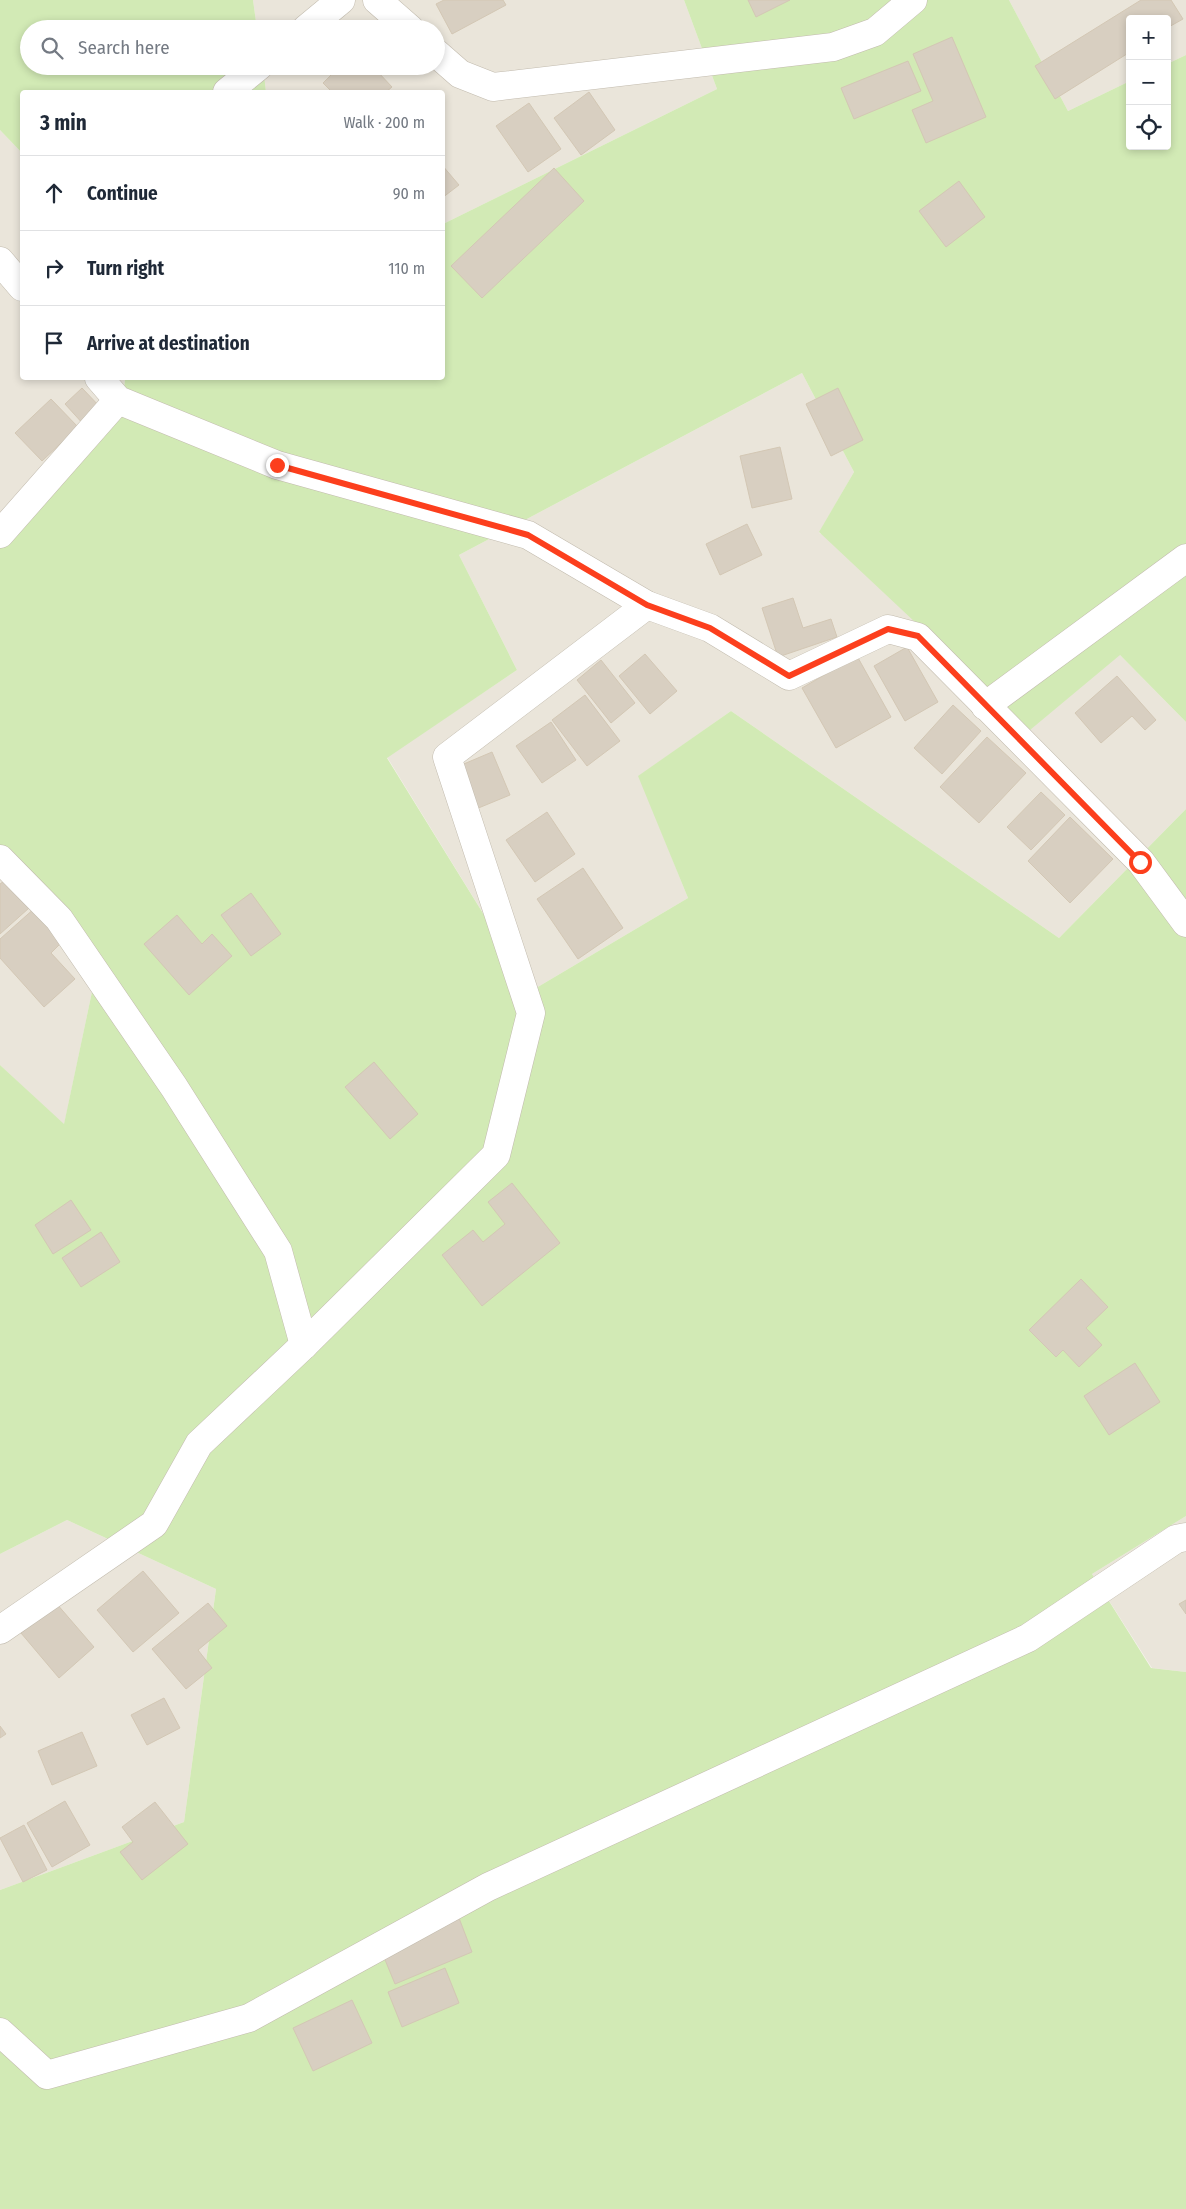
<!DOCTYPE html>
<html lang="en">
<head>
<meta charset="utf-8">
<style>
  :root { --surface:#fff; --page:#f2f2f3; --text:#1f2937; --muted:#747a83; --line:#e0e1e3 }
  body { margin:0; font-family:"Fira Sans Condensed",sans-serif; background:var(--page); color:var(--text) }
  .controls { position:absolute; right:15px; top:15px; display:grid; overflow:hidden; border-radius:5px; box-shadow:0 2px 8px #0003 }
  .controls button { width:45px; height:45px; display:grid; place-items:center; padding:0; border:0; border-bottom:1px solid var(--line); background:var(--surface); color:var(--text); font:25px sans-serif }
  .stop { position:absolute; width:15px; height:15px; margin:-11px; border:4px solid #fc3f1d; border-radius:50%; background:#fff }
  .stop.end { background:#fc3f1d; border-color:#fff; box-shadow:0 1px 5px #0008 }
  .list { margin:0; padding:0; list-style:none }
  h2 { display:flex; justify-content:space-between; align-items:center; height:65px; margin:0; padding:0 20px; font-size:21px }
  h2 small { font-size:16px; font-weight:400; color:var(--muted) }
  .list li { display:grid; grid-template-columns:32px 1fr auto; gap:15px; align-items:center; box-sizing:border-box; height:75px; padding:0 20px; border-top:1px solid var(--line) }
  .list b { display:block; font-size:19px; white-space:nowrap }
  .list em { font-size:16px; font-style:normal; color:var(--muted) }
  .icon { flex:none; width:28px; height:28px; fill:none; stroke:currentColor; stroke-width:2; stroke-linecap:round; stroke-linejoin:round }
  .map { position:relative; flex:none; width:1186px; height:2209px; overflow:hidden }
  .search { position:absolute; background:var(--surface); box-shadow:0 2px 8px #0003; left:20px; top:20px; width:425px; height:55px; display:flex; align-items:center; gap:12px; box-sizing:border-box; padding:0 18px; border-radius:28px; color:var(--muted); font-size:19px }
  .panel { position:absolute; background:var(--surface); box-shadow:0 2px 8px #0003; left:20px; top:90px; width:425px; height:290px; border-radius:5px }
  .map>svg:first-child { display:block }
  .residential { fill:#eae5da }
  .green { fill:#d2eab5 }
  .building { fill:#d8cfc1; stroke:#d3c7b4 }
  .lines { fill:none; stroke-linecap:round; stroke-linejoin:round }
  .minor-casing { stroke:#c2bbae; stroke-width:29 }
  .minor { stroke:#fff; stroke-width:28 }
  .route { stroke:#fc3f1d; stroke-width:6 }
</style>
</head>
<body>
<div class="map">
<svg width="1186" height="2209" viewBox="0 0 1186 2209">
  <rect width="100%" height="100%" fill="#f6f3ec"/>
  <g class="residential">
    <polygon points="253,0 684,0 717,89 443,224 442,92 266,92 263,66 436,66 436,29 257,29"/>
    <polygon points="1009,0 1186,0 1186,55 1167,64 1167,19 1130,19 1130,81 1068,111"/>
    <polygon points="0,130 22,153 22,378 125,378 122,416 0,524"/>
    <polygon points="802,373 854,472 819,533 1120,655 1186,722 1186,809 1059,938 731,711 639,776 688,898 531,991 387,757 517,670 459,555"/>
    <polygon points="0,879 96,973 64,1125 0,1065"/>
    <polygon points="1186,1516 1186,1672 1152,1668 1092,1574"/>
    <polygon points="67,1520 216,1589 184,1822 0,1890 0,1554"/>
  </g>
  <g class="green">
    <polygon points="0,0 253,0 257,29 29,29 29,66 263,66 266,92 22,92 22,153 0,130"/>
    <polygon points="684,0 1009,0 1068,111 1130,81 1130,146 1167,146 1167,64 1186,55 1186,722 1120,655 1030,730 819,532 854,472 802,373 459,555 517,670 387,758 531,991 688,898 638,776 731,711 1059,938 1186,809 1186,1516 1092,1574 1151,1668 1186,1672 1186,2209 0,2209 0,1890 184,1822 216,1589 67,1520 0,1554 0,1065 64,1124 96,973 0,879 0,524 122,416 125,378 442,378 443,224 717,89"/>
  </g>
  <g class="building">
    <polygon points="444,0 503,0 506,5 452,34 436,4"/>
    <polygon points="748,0 790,0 756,17"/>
    <polygon points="1141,0 1171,0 1183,19 1167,28 1167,19 1130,19 1130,52 1055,99 1035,66"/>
    <polygon points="952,37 986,117 926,143 912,110 933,101 913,54"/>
    <polygon points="908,61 921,91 854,119 841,88"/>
    <polygon points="340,66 385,66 378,72 392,87 386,92 332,92 323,83"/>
    <polygon points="589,92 615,130 581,155 554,118"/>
    <polygon points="529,103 561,149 528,172 496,126"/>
    <polygon points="442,165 459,185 442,198"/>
    <polygon points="554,168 584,201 482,298 451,266"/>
    <polygon points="959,181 985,217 946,247 919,211"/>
    <polygon points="82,388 102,409 85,426 65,404"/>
    <polygon points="838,388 863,440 831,456 806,404"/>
    <polygon points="51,399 78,427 42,461 15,433"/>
    <polygon points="780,447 792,499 752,508 740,456"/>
    <polygon points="747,524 762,555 720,575 706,544"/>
    <polygon points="793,598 803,628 831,619 837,637 778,657 762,608"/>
    <polygon points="907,647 938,702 905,721 874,666"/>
    <polygon points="645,654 677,691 650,714 619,676"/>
    <polygon points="857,656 891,717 836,748 802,688"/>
    <polygon points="601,660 635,703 611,723 577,680"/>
    <polygon points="1117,676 1156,720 1145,730 1132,716 1101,743 1075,713"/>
    <polygon points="585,695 620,741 587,766 552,720"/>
    <polygon points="953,705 981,731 942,774 914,748"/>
    <polygon points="551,722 576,760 542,783 516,746"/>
    <polygon points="987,737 1026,773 979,823 940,787"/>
    <polygon points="492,752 510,795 476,809 459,766"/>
    <polygon points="1041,792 1065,815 1031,850 1007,827"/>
    <polygon points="547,812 575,854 535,882 506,840"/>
    <polygon points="1070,817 1113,859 1070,903 1028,861"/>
    <polygon points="583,868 623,928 578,959 537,899"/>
    <polygon points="4,881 29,908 0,934 0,884"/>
    <polygon points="251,893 281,934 251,956 221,915"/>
    <polygon points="36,907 65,939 51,953 75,979 44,1007 0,958 0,939"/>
    <polygon points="177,915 202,944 212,934 232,956 189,995 144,944"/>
    <polygon points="374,1062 418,1114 390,1139 345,1087"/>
    <polygon points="512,1183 560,1243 482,1306 442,1255 473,1230 483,1242 505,1224 488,1202"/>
    <polygon points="71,1200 91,1230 53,1254 35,1225"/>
    <polygon points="101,1232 120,1262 81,1287 62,1258"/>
    <polygon points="1081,1279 1108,1307 1086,1328 1102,1345 1079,1367 1063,1350 1056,1357 1029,1330"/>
    <polygon points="1135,1363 1160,1402 1109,1435 1084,1396"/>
    <polygon points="143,1571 179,1613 133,1652 97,1610"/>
    <polygon points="1186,1600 1186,1614 1179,1604"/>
    <polygon points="56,1603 94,1647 59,1678 21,1633"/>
    <polygon points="208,1603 227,1626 198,1650 212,1668 186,1689 152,1649"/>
    <polygon points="164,1698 180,1728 147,1745 131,1715"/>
    <polygon points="0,1726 6,1734 0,1738"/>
    <polygon points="82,1732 97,1766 52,1785 38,1751"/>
    <polygon points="65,1801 90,1845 52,1867 27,1823"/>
    <polygon points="155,1802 188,1844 142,1880 120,1852 133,1842 122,1827"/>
    <polygon points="24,1825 47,1870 23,1882 0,1838"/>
    <polygon points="459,1918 472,1952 395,1984 381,1950"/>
    <polygon points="445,1968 459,2003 402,2027 388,1992"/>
    <polygon points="352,2000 372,2043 313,2071 293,2028"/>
  </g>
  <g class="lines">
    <defs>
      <g id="minor">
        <polyline points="377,0 410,29"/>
        <polyline points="306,29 341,0"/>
        <polyline points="436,53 460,74 493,87 833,47 875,32 913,0"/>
        <polyline points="227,92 259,66"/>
        <polyline points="0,261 22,287"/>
        <polyline points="99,378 118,400 277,465 528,535 647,605 710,628 789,676 888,629 918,637 1141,862 1186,923"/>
        <polyline points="0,534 118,400"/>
        <polyline points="985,706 1186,558"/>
        <polyline points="0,859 59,919 174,1087 278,1251 304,1345"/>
        <polyline points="0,1630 154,1524 199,1444 304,1345 496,1155 531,1013 447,757 647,605"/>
        <polyline points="0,2032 47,2075 249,2018 488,1887 1028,1638 1176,1539 1186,1537"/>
      </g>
    </defs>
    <use href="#minor" class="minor-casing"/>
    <use href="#minor" class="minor"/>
  </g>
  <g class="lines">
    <polyline class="route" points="277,465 528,535 647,605 710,628 789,676 888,629 918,636 1140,862"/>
  </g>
</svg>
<div class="controls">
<button>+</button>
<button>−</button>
<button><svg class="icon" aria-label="locate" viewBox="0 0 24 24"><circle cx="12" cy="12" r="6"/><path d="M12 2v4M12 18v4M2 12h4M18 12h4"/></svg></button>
</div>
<div class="stop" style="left:1140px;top:862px"></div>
<div class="stop end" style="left:277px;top:465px"></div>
<div class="search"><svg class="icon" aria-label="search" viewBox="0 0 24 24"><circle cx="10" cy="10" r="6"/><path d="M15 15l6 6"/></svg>Search here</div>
<section class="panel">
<h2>3 min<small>Walk · 200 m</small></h2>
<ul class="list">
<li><svg class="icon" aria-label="ahead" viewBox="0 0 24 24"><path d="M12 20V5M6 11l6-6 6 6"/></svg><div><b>Continue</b></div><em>90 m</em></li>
<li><svg class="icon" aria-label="right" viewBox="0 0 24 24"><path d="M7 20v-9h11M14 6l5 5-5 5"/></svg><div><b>Turn right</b></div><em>110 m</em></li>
<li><svg class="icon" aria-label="arrive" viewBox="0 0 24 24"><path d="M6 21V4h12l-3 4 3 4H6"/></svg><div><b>Arrive at destination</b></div></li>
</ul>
</section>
</div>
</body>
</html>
